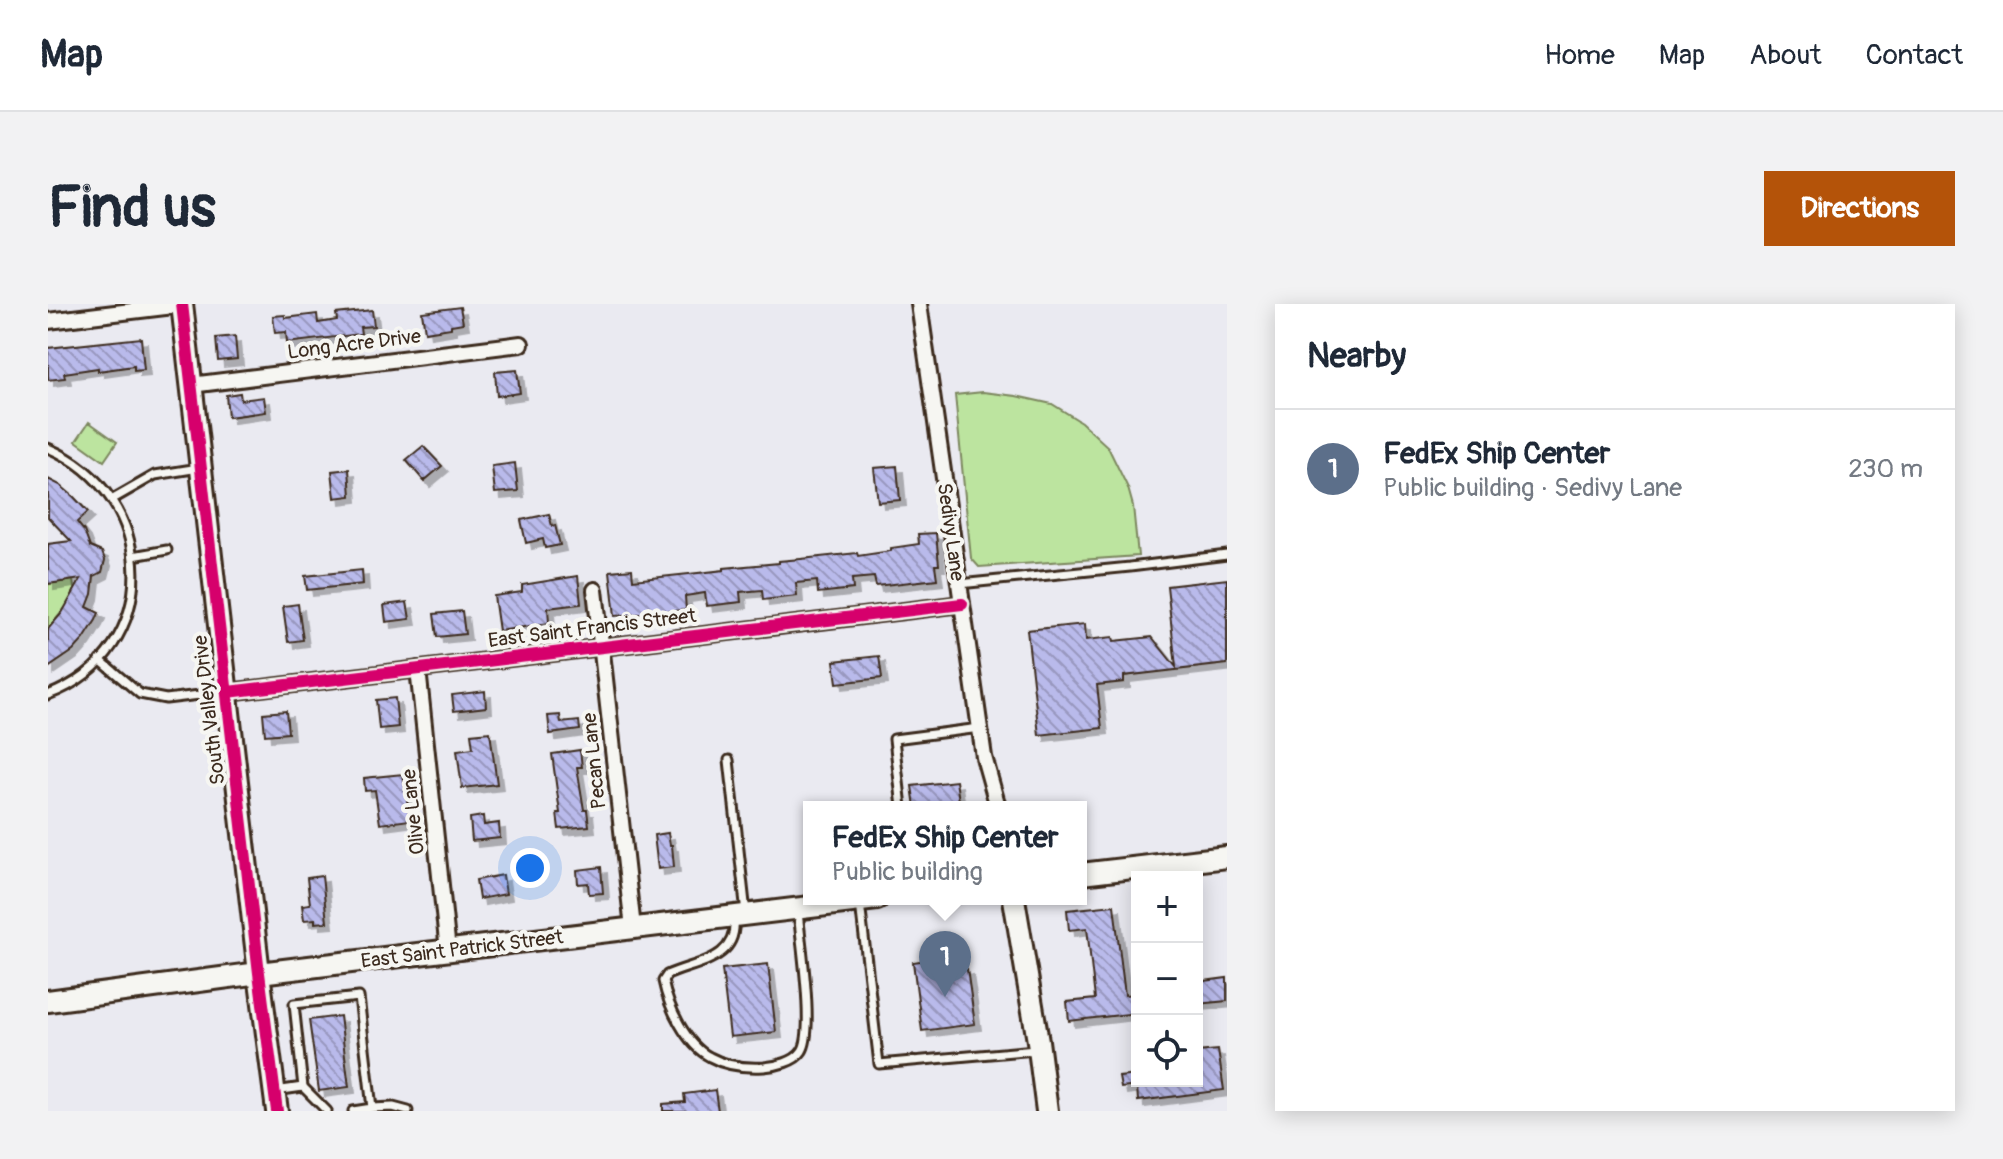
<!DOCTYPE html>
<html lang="en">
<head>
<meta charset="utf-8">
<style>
  :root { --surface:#fff; --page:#f2f2f3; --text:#1f2937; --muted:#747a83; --line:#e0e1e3; --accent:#b45309 }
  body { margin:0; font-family:Pangolin,sans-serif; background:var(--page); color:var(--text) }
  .controls { position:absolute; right:24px; bottom:24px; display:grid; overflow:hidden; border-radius:0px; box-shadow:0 4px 20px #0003 }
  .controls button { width:72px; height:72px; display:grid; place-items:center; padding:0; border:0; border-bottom:2px solid var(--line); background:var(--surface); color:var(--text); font:40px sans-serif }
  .you { position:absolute; left:482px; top:564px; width:28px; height:28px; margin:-20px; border:6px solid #fff; border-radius:50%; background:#1a73e8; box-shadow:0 0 0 12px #1a73e833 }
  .badge { display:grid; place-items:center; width:52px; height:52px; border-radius:50%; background:var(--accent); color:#fff; font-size:26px; font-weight:700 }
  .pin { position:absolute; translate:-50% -66px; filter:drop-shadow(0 2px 4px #0008) }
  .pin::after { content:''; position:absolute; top:42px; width:28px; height:24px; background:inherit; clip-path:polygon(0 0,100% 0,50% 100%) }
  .popup { position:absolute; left:755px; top:497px; width:284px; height:104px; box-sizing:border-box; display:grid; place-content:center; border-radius:0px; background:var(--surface); filter:drop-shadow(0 2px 6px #0005); font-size:26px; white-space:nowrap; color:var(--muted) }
  .popup b { font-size:30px; color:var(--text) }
  .popup::after { content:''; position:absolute; left:50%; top:100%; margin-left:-16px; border:16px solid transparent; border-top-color:var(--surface) }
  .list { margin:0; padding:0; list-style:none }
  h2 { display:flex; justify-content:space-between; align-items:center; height:104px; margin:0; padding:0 32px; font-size:34px }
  h2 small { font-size:26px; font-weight:400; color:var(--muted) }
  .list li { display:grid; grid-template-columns:52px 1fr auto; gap:24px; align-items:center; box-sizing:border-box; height:120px; padding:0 32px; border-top:2px solid var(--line) }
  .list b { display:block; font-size:30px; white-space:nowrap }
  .list p { margin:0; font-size:26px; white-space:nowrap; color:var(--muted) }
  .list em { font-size:26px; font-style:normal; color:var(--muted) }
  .icon { flex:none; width:44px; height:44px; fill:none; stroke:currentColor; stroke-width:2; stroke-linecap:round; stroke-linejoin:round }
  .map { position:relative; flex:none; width:1179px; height:807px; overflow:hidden; border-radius:0px }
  header { display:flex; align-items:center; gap:48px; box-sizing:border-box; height:112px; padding:0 40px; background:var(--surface); border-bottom:2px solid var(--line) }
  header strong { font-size:38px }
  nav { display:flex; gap:44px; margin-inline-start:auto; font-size:28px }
  .intro { display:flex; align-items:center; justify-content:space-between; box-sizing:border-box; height:192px; padding:0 48px }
  h1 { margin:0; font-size:56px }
  .button { padding:20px 36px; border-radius:0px; background:var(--accent); color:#fff; font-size:28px; font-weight:700 }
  main { display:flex; gap:48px; padding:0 48px }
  aside { flex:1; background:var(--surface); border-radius:0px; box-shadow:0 4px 20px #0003 }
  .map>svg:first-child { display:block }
  .green { fill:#bce49f; stroke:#7c875e; stroke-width:2 }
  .building { fill:url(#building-back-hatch); stroke:#3b2a1e; stroke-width:2; filter:url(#shadow) }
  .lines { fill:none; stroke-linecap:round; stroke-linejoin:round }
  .lane-casing { stroke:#3b2a1e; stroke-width:13 }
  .street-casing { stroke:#3b2a1e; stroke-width:20 }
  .secondary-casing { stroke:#3b2a1e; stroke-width:26 }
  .lane { stroke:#f6f6f2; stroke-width:7 }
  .street { stroke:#f6f6f2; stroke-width:14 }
  .secondary { stroke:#f6f6f2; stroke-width:20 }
  .cycleway-casing { stroke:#f6f6f2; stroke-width:17 }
  .cycleway { stroke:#d6006c; stroke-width:12 }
  .labels { text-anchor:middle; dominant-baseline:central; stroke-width:8; stroke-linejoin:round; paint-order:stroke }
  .street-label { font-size:20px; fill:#3b2a1e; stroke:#f6f6f2 }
</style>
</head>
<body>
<header>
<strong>Map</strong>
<nav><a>Home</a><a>Map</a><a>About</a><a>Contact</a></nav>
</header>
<div class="intro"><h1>Find us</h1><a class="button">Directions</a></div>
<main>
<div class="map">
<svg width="1179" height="807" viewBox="0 0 1179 807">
  <defs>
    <pattern id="building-back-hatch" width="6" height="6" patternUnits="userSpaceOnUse" patternTransform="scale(2)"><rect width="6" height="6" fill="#b9baeb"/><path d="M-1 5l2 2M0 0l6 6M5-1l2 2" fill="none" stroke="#9897be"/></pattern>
    <filter id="shadow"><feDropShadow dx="6" dy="6" stdDeviation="0" flood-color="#0004"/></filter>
  </defs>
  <rect width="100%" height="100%" fill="#eaeaf1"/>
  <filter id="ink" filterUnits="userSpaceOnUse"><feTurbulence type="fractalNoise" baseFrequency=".0125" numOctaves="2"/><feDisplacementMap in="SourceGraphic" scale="16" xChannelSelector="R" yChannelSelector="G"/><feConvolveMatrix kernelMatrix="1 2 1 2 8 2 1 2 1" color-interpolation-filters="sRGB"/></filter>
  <g filter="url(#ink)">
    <g class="green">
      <polygon points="935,88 968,92 1004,100 1033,118 1060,143 1080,184 1085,202 1090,252 931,263 923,254 907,91"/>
      <polygon points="41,118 69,138 56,157 28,137"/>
      <polygon points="25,276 27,292 0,325 0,280"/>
    </g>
    <g class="building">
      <polygon points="412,3 415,19 403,21 403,24 377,28 374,8"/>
      <polygon points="324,6 326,22 312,23 313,30 239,39 238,28 227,29 225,12 237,11 237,14 269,10 270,19 289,16 288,10"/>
      <polygon points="187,32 189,55 170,57 168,34"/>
      <polygon points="93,34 96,66 86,67 86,62 50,67 50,64 16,69 17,74 0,76 0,44"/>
      <polygon points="469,66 472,89 449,92 447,68"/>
      <polygon points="192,89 193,96 216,93 218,108 180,113 178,91"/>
      <polygon points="375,142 394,162 376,177 358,156"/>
      <polygon points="467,159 470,187 447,189 444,162"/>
      <polygon points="849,162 852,196 830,198 826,164"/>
      <polygon points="301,165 303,192 287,194 284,167"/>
      <polygon points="0,175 12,181 26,193 40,208 29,218 36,227 42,243 54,248 57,256 54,268 46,272 44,290 39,303 51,309 48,316 36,335 25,347 0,364 0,325 14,309 33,275 0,280 0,240 23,237 0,213"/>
      <polygon points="501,210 504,222 507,221 512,241 497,244 495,235 478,239 473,216"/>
      <polygon points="888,229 891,261 887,261 889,275 828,282 826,273 804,275 805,285 770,289 769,277 748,279 749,292 715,296 714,286 692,288 693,298 659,302 657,289 637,292 638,306 567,312 562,267 584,265 585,276 641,270 676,266 676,264 731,259 731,257 753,255 809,249 810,252 843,247 843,244 871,240 870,230"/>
      <polygon points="314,266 315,280 259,286 257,272"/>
      <polygon points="530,272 533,300 500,304 501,319 451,327 446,292 474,288 474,281"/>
      <polygon points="1179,275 1179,360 1076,372 1076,378 1049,381 1054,424 991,431 979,326 1037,320 1038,336 1065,333 1066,337 1104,333 1128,363 1119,282"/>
      <polygon points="359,298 362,315 338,318 336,301"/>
      <polygon points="250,300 255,336 240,338 235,302"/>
      <polygon points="414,307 417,330 389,333 386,310"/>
      <polygon points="831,352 834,374 789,379 786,357"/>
      <polygon points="437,387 438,403 406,407 404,391"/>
      <polygon points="347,394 350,423 331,425 328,396"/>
      <polygon points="238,407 240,429 217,431 215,409"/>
      <polygon points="512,411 513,419 531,417 532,426 502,430 500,412"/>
      <polygon points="442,428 449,480 414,484 409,446 425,444 423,430"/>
      <polygon points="532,446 534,463 529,463 536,506 539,506 541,522 511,525 509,509 512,509 504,450"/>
      <polygon points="355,470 362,516 332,520 327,486 317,487 316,474"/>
      <polygon points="908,477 912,503 867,503 864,482"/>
      <polygon points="435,512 436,521 451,519 452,534 424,537 422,514"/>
      <polygon points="620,529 622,541 624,541 626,563 610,565 606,531"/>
      <polygon points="553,563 555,589 541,590 540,579 530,580 529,566"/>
      <polygon points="455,571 458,590 431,595 428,576"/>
      <polygon points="274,572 279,618 267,619 267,615 256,616 254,601 262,600 259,574"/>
      <polygon points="1066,601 1077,691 1088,690 1089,709 1021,717 1019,698 1047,695 1039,624 1021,626 1019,606"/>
      <polygon points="906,652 908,667 919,665 927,720 874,727 865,658"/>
      <polygon points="720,660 728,728 682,733 674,665"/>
      <polygon points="1179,674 1179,697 1149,700 1149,678"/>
      <polygon points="292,712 301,783 271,787 261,716"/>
      <polygon points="1170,746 1176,786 1090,797 1089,782 1073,784 1071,773 1089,771 1089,777 1149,777 1149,748"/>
      <polygon points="667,786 670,807 615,807 615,800 637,798 636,790"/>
    </g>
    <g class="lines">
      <defs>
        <g id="lane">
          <path d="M 0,144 C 112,191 117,347 0,391"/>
          <polyline points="65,195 107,171 151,164"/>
          <polyline points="85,252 119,246"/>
          <polyline points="911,280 1082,263 1179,251"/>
          <polyline points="52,356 92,390 118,395 177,388"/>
          <polyline points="681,456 698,609"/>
          <polyline points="854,503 846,435 932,424"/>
          <polyline points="812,599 831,760 988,746"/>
          <path d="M 686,615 C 690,657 647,658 619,671 L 615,677 C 620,702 638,741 662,753 C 678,762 698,764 716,763 C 728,762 747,758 754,747 C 767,728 752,633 750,607"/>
          <polyline points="255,783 246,700 311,693 324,804 305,807"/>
          <polyline points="227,787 255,783 279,807"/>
          <polyline points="324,804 345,803 360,807"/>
        </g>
        <g id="street">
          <polyline points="871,0 936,453 950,503"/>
          <polyline points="0,17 134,1"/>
          <polyline points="143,81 473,40"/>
          <polyline points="547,286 585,624"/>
          <polyline points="370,365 400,647"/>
          <polyline points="180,388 914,300"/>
        </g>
        <g id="secondary">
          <polyline points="134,0 211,669 229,807"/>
          <polyline points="1033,570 1179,553"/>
          <polyline points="966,595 990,737 999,807"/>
          <polyline points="0,697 211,669 829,595"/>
        </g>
      </defs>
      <use href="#lane" class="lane-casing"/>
      <use href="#street" class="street-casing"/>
      <use href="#secondary" class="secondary-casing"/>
      <use href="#lane" class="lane"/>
      <use href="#street" class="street"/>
      <use href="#secondary" class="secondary"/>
      <defs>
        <g id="cycleway">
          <polyline points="134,0 211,669 229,807"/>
          <polyline points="180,388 914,300"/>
        </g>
      </defs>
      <use href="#cycleway" class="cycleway-casing"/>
      <use href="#cycleway" class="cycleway"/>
    </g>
  </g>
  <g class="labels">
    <g class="street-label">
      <text transform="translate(306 40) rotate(-7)">Long Acre Drive</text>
      <text transform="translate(903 228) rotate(82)">Sedivy Lane</text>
      <text transform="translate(544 324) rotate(-7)">East Saint Francis Street</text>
      <text transform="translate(161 406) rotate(-97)">South Valley Drive</text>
      <text transform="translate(546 457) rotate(-96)">Pecan Lane</text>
      <text transform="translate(365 508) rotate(-96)">Olive Lane</text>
      <text transform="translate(414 645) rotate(-7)">East Saint Patrick Street</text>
    </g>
  </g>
</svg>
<div class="controls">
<button>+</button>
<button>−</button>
<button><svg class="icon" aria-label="locate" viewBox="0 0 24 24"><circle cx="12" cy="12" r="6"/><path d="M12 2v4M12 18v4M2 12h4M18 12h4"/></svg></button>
</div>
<div class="you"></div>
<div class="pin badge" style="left:897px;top:693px;background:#5c6f8a">1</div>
<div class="popup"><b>FedEx Ship Center</b>Public building</div>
</div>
<aside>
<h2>Nearby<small></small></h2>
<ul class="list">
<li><span class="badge" style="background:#5c6f8a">1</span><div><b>FedEx Ship Center</b><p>Public building · Sedivy Lane</p></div><em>230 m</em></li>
</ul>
</aside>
</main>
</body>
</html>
